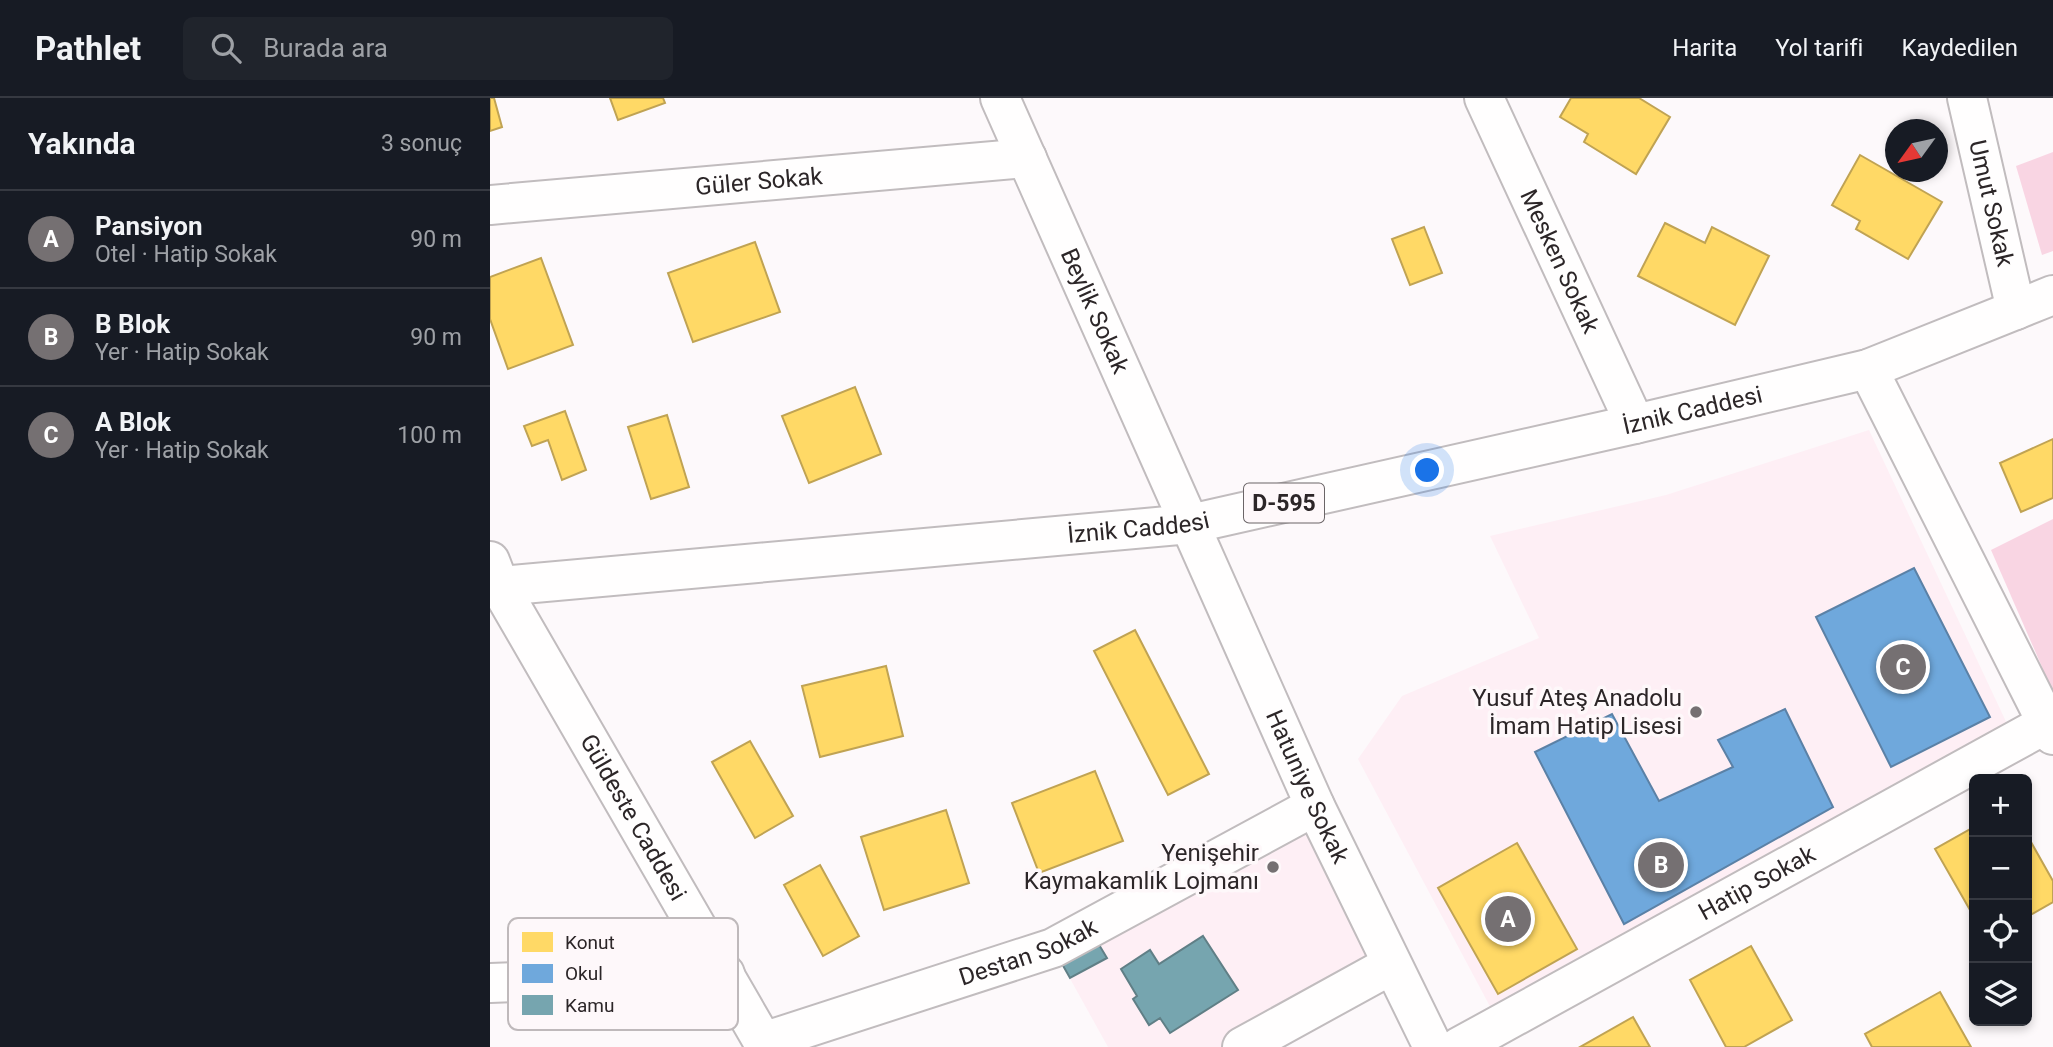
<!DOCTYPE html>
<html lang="tr">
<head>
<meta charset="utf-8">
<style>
  :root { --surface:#171b24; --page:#20242c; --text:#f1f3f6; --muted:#9ea1a6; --line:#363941; --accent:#757072 }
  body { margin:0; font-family:Roboto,sans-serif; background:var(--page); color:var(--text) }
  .controls { position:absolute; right:21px; bottom:21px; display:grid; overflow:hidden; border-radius:10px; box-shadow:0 4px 10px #0003 }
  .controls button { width:63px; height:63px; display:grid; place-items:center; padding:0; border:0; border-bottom:2px solid var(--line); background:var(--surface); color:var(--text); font:35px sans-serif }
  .compass { position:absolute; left:1395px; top:21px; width:63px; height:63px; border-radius:50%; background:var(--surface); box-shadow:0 4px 10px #0003; rotate:237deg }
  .you { position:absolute; left:938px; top:373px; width:24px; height:24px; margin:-18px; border:5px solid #fff; border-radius:50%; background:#1a73e8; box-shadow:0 0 0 10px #1a73e833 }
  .badge { display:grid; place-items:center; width:46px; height:46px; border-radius:50%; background:var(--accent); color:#fff; font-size:23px; font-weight:700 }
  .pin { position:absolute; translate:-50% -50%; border:4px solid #fff; box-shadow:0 2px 7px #0006 }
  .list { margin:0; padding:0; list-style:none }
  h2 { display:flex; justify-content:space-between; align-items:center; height:91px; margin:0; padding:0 28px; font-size:30px }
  h2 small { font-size:23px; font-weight:400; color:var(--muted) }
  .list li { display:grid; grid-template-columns:46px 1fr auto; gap:21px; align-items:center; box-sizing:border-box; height:98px; padding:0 28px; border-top:2px solid var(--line) }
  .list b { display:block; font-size:26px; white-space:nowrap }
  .list p { margin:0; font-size:23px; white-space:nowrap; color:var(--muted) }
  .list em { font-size:23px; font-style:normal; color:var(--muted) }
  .icon { flex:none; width:38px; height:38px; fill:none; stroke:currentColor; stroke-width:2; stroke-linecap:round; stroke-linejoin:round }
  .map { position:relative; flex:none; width:1563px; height:949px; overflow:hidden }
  header { display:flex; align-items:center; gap:42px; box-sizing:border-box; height:98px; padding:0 35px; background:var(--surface); border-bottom:2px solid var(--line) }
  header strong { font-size:33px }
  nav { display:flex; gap:38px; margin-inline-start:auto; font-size:24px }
  .search { width:490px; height:63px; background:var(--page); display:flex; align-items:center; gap:18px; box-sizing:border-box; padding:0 24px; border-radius:10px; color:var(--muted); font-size:26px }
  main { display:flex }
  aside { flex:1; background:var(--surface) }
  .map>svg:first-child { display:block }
  .built { fill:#feeff5 }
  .green { fill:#f9d5e3 }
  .homes { fill:#ffd966; stroke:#c0a353; stroke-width:2 }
  .schools { fill:#6fa8dc; stroke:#5b81a6; stroke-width:2 }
  .public { fill:#76a5af; stroke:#607f86; stroke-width:2 }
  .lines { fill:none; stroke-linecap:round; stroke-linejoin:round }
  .minor-casing { stroke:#c1bcbe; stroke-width:42 }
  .tertiary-casing { stroke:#c1bcbe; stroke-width:42 }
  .primary-casing { stroke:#c1bcbe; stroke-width:42 }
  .minor { stroke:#fffefe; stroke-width:38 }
  .tertiary { stroke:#fffefe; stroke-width:38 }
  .primary { stroke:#fffefe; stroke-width:38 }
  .poi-dot { fill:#757072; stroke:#fef8fa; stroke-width:2.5 }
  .labels { text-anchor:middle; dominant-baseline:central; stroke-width:7; stroke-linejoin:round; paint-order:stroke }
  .shield { fill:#fef8fa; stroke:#6b6567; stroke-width:2 }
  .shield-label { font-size:23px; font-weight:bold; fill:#2c2628 }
  .street-label { font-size:24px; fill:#2c2628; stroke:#fef8fa }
  .poi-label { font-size:24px; fill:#2c2628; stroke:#fef8fa; text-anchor:end }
  .key { fill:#fef8fa; stroke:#bfb9bb; stroke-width:2 }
  .key-label { font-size:19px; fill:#2c2628 }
</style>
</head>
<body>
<header>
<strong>Pathlet</strong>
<div class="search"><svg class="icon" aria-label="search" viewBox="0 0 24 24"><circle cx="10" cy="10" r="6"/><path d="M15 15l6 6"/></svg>Burada ara</div>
<nav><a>Harita</a><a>Yol tarifi</a><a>Kaydedilen</a></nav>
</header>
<main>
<aside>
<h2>Yakında<small>3 sonuç</small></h2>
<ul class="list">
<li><span class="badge">A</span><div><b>Pansiyon</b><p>Otel · Hatip Sokak</p></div><em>90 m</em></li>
<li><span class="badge">B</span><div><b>B Blok</b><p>Yer · Hatip Sokak</p></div><em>90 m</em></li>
<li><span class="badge">C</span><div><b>A Blok</b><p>Yer · Hatip Sokak</p></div><em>100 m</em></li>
</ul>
</aside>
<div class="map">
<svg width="1563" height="949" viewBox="0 0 1563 949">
  <rect width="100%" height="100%" fill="#fdf9fb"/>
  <g class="built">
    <polygon points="1379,332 1519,630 1003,914 868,661 912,598 1049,540 1000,438 1176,397"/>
    <polygon points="825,708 901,867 752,949 618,949 563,850"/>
  </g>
  <g class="green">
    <polygon points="1563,54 1563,153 1552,157 1526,68"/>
    <polygon points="1563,421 1563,592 1562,592 1501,452"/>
  </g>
  <g class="homes">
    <polygon points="0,0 4,0 12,29 0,33"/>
    <polygon points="120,0 173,0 175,5 128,22"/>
    <polygon points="1081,0 1149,0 1180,19 1146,76 1094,44 1098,36 1070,19"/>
    <polygon points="1370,57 1452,104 1418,161 1366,131 1370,123 1342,107"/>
    <polygon points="1175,125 1215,145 1222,129 1279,158 1245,227 1148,178"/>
    <polygon points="934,129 952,175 920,187 902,141"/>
    <polygon points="265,144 290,214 203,244 178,175"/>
    <polygon points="51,160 83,247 18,271 0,221 0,179"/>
    <polygon points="365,289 391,356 319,385 292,318"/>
    <polygon points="75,313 96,372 72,382 58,342 42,348 34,328"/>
    <polygon points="177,317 199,389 161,401 138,329"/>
    <polygon points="1563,341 1563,400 1531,414 1510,365"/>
    <polygon points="645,532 719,676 678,697 604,553"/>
    <polygon points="396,568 413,638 330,659 312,588"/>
    <polygon points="260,643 303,718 265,740 222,664"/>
    <polygon points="605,673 633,743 549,775 522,705"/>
    <polygon points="456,712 479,785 394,812 371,739"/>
    <polygon points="1484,729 1484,819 1445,751"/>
    <polygon points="1537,737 1563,783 1563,804 1537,819"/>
    <polygon points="1027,745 1087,851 1008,896 948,790"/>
    <polygon points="330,767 369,838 333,858 294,787"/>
    <polygon points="1261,848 1302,922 1254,949 1236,949 1200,882"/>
    <polygon points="1450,894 1481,949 1382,949 1375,936"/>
    <polygon points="1143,919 1160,949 1090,949"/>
  </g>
  <g class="schools">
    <polygon points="1424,470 1500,619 1401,669 1326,519"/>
    <polygon points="1295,611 1343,709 1134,826 1045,654 1122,616 1169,703 1243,669 1228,642"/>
  </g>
  <g class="public">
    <polygon points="599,830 617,860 580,880 563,850"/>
    <polygon points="713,838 748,892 680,935 670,920 659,927 643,901 647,898 631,871 660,852 669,866"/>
  </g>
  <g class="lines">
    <defs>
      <g id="minor">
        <path id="s1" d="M 510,0 L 825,708 L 943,949"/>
        <path id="s2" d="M 994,0 L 1145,326"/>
        <path id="s3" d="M 1477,0 L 1526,212"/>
        <path id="s4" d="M 0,107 L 537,60"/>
        <polyline points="1378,271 1563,637"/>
        <polyline points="0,885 235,876"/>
        <path id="s5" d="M 273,944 L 563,850 L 825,708"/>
        <polyline points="752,949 901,867"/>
        <path id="s6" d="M 969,949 L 1563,622"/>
      </g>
      <g id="tertiary">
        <path id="s7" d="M 0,463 L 10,489 L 276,949"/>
      </g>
      <g id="primary">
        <path id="s8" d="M 0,489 L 700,426 L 1145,326 L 1378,271 L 1563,197"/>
      </g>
    </defs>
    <use href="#minor" class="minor-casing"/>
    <use href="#tertiary" class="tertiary-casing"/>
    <use href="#primary" class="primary-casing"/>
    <use href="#minor" class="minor"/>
    <use href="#tertiary" class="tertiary"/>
    <use href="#primary" class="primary"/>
  </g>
  <g class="poi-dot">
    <circle cx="1206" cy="614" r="7"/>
    <circle cx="783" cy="769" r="7"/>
  </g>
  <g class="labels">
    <rect class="shield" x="754" y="385.5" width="80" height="39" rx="5"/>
    <g class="shield-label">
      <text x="794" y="405">D-595</text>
    </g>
    <g class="street-label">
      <text stroke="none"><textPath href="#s4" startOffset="270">Güler Sokak</textPath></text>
      <text stroke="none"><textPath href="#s3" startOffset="108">Umut Sokak</textPath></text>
      <text stroke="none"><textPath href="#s2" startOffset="180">Mesken Sokak</textPath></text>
      <text stroke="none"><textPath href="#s1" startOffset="233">Beylik Sokak</textPath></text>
      <text stroke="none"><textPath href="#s8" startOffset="1218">İznik Caddesi</textPath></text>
      <text stroke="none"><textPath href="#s8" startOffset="651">İznik Caddesi</textPath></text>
      <text stroke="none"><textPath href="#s1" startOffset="754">Hatuniye Sokak</textPath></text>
      <text stroke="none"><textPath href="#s7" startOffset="294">Güldeste Caddesi</textPath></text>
      <text stroke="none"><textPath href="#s6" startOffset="340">Hatip Sokak</textPath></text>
      <text stroke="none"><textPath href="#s5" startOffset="280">Destan Sokak</textPath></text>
    </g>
    <g class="poi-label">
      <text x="1192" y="600">Yusuf Ateş Anadolu<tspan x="1192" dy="28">İmam Hatip Lisesi</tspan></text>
      <text x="769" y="755">Yenişehir<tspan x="769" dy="28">Kaymakamlık Lojmanı</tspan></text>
    </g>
  </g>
  <rect x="18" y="820" width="230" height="112" rx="10" class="key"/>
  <rect x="32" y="834" width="31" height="20" fill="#ffd966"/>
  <rect x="32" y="866" width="31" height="19" fill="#6fa8dc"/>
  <rect x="32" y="897" width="31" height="20" fill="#76a5af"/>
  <g class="key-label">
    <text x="75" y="851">Konut</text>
    <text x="75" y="882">Okul</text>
    <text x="75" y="914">Kamu</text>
  </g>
</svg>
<div class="controls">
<button>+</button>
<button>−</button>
<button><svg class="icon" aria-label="locate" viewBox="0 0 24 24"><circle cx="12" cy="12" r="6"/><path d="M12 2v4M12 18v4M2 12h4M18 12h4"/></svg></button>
<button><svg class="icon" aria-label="layers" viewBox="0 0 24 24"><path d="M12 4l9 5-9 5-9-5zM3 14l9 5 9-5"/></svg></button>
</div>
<svg class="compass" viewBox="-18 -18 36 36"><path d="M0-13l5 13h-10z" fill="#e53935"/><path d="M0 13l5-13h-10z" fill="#9ea1a6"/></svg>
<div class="you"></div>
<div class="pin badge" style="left:1018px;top:821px">A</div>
<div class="pin badge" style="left:1171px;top:767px">B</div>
<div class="pin badge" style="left:1413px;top:569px">C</div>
</div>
</main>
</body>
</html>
